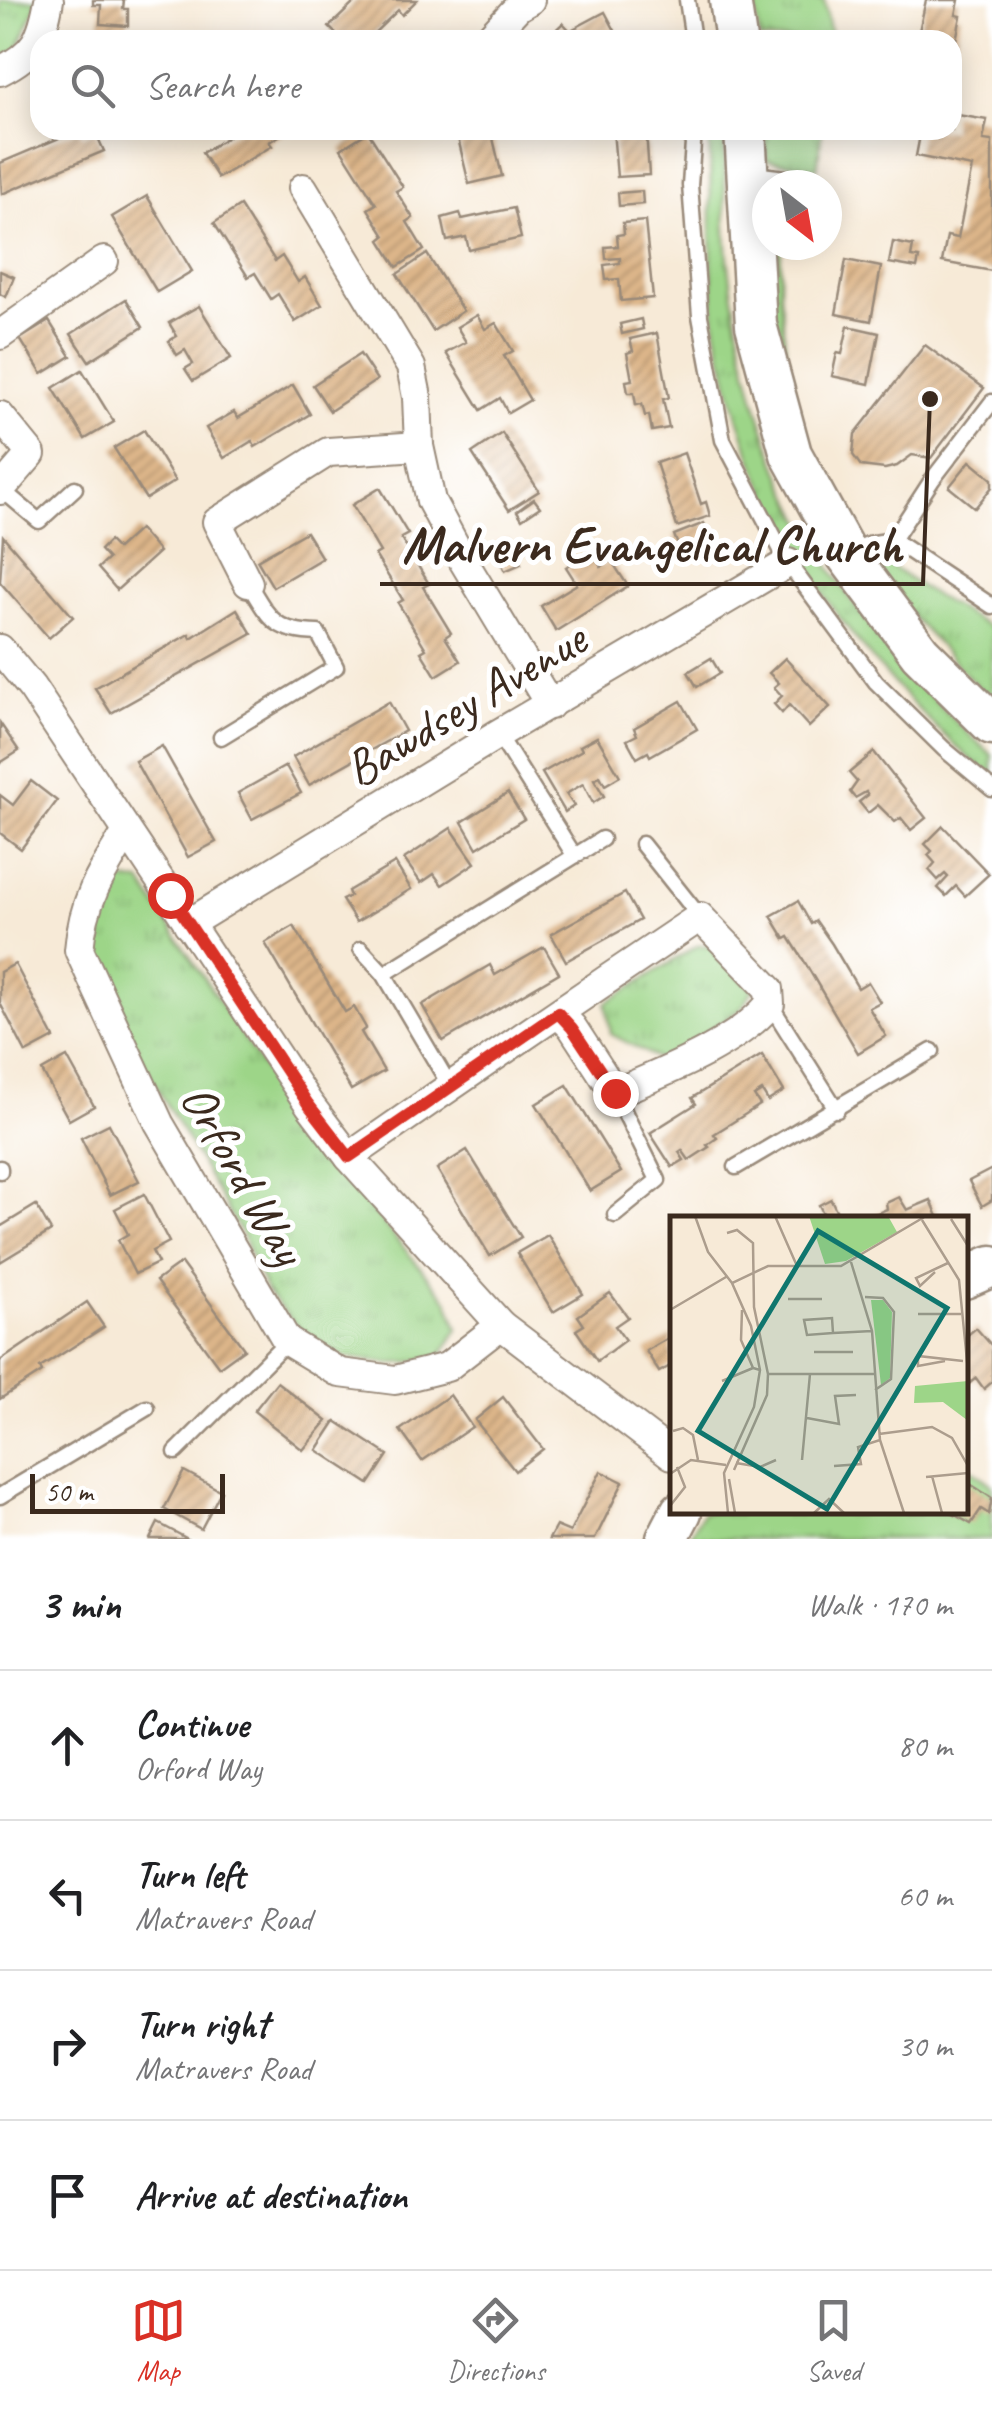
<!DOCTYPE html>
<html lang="en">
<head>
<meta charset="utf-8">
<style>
  :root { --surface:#fff; --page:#f2f2f2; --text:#202124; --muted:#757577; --line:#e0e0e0; --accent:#d93025 }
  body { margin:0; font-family:Caveat,sans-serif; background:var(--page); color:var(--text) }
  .compass { position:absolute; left:752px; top:170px; width:90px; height:90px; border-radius:50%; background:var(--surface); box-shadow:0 5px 25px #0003; rotate:149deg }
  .scale { position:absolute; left:30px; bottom:25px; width:195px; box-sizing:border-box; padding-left:10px; border:5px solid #3b2a1e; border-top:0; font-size:28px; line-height:35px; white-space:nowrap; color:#3b2a1e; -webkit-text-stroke:8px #fff; paint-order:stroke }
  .stop { position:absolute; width:30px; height:30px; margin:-22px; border:8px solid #d93025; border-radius:50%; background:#fff }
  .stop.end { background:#d93025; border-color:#fff; box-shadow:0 2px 10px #0008 }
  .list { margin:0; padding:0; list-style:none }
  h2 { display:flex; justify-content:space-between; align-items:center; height:130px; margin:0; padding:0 40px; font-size:42px }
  h2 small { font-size:32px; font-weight:400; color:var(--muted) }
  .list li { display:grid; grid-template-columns:65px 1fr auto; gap:30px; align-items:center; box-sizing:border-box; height:150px; padding:0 40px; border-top:2px solid var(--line) }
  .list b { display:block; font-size:38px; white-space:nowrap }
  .list p { margin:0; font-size:32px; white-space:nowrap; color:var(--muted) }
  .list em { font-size:32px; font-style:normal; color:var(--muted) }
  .icon { flex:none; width:55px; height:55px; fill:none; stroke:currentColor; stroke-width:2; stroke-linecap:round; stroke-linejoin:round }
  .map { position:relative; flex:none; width:992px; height:1539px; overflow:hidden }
  .search { position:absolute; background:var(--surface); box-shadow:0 5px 25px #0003; left:30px; right:30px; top:30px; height:110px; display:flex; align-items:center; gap:25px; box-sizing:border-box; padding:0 35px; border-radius:30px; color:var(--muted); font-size:38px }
  .sheet { height:730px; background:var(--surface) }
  nav { display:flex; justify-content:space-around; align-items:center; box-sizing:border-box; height:140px; border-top:2px solid var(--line); background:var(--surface); font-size:28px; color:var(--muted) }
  nav a { display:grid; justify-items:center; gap:5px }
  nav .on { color:var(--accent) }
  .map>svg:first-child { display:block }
  .grass { fill:url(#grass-tufts); stroke:#6c8053; stroke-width:2.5 }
  .building { fill:url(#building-hatch) }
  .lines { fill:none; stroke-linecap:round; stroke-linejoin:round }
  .service-casing { stroke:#998a7a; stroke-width:19 }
  .minor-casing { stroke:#998a7a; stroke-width:32 }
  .secondary-casing { stroke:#998a7a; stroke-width:45 }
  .service { stroke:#fff; stroke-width:14 }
  .minor { stroke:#fff; stroke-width:28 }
  .secondary { stroke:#fff; stroke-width:40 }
  .route { stroke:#d93025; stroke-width:12 }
  .labels { text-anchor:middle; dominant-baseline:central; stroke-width:10; stroke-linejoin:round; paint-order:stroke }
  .street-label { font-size:50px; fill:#3b2a1e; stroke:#fff }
  .inset-road { fill:none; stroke:#ac9d8d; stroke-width:2.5 }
  .view { fill:#0f766e; fill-opacity:0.15; stroke:#0f766e; stroke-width:5 }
  .inset-edge { fill:none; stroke:#3b2a1e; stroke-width:5 }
  .leader { fill:none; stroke:#3b2a1e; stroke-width:4 }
  .callout-dot { fill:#3b2a1e; stroke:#fff; stroke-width:4 }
  .callout-label { font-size:52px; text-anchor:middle; font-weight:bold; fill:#3b2a1e; stroke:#fff; stroke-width:10; stroke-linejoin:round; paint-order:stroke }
</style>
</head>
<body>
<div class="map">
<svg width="992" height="1539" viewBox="0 0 992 1539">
  <defs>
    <pattern id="grass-tufts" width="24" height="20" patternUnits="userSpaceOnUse" patternTransform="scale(2.5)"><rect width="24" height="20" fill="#9dd588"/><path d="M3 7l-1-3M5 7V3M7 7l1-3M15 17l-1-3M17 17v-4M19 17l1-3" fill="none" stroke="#88b775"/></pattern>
    <pattern id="building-hatch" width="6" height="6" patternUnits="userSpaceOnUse" patternTransform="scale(2.5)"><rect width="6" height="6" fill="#ddb68a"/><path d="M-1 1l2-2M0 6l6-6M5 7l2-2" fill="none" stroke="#b49470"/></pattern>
  </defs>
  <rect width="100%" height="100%" fill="#fff"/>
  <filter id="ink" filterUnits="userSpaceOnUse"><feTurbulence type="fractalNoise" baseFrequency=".01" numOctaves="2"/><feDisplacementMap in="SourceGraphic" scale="20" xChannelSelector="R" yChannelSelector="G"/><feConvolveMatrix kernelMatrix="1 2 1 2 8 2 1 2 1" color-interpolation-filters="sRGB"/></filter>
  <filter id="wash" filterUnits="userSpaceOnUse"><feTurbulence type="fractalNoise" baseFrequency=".0048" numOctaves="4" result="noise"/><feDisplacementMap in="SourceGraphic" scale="40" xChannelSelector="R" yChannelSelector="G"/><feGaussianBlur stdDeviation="2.25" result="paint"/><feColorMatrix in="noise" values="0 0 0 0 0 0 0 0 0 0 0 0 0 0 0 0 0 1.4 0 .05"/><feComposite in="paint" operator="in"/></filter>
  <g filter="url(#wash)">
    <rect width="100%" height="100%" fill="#f7ead7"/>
    <g class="grass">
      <polygon points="0,0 38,0 17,50 0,59"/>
      <polygon points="754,0 824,0 832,40 760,40"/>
      <path d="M 709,130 L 724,130 C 726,175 723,222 729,266 C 737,333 752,402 777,465 C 819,573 905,679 992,755 L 992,778 C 867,672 765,541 728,379 C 724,360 717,340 715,320 C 709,257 712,193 709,130 Z"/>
      <polygon points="765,130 822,130 817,168 767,160"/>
      <polygon points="767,245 781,245 780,292 790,395 762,292"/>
      <polygon points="877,557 927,591 992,629 992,702 890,593 874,567"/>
      <polygon points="112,880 141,882 295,1117 448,1301 458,1329 439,1358 391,1364 344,1357 302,1332 266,1291 243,1237 133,1046 87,949 99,904"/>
      <polygon points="710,945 753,990 741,1009 664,1062 611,1034 606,1003 697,946"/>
      <polygon points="965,1465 992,1485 992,1539 688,1539 703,1512 964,1512"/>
    </g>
    <g id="blocks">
      <g class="building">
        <polygon points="93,0 124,0 123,9 128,9 128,26 100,24 101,5 93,5"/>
        <polygon points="357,0 417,0 402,15 398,10 367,40 342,40 329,27"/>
        <polygon points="926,0 959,0 956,15 961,16 954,50 952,40 917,40"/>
        <polygon points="605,12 620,40 579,40 573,29"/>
        <polygon points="563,23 573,34 567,40 545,40"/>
        <polygon points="952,114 987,120 983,140 992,141 992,271 942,262 947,236 958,238 972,167 916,156 921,130 952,130"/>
        <polygon points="78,130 83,136 95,131 104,151 2,194 0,163"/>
        <polygon points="239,130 289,130 269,142 272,146 218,178 202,153"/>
        <polygon points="466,130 491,130 502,176 469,184 457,134"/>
        <polygon points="613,130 646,130 649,175 617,177"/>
        <polygon points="368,132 403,187 396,191 413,218 407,222 424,250 397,267 380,240 385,236 368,209 376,204 341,149"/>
        <polygon points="642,191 643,204 619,206 618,193"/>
        <polygon points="147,196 192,271 157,292 112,217"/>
        <polygon points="240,206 275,261 282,256 298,282 305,277 322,305 295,322 278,294 271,299 255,273 248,277 214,223"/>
        <polygon points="514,208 521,238 469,250 466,237 447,241 442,218 460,213 462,219"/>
        <polygon points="645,221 653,298 621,301 619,279 606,280 604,265 620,263 620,258 606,259 605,247 618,246 617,235 624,234 623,223"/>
        <polygon points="893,242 913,246 911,257 919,258 917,268 889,263"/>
        <polygon points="427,254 463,311 433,331 397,274"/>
        <polygon points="846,260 881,267 871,321 836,314"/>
        <polygon points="0,271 14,277 6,297 0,294"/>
        <polygon points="126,299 143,327 89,361 71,334"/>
        <polygon points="199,306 231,358 193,381 185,369 193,364 185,350 177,355 169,341 177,336 169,323"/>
        <polygon points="477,315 485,329 496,323 513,351 504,356 530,400 508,413 500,398 481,410 446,353 466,342 457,327"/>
        <polygon points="641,319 643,329 622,334 620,324"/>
        <polygon points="49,321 71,356 42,374 20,339"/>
        <polygon points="848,326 879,333 869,384 832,376 837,353 842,354"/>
        <polygon points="657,333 669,398 663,399 669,428 652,431 649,415 645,416 642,404 636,405 634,393 628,393 626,381 632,380 627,353 633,351 630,339"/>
        <polygon points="925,345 984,388 931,458 912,455 897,466 885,469 861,466 853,455 855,434"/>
        <polygon points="360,354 377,380 330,411 313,385"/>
        <polygon points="82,370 114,422 85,439 53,388"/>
        <polygon points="293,385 310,414 255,447 252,441 224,458 206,428 234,412 238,418"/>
        <polygon points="144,430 175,481 146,499 114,448"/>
        <polygon points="502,433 539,491 509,510 472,453"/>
        <polygon points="684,453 701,504 706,502 710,516 677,527 656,463"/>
        <polygon points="970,461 992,479 992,487 975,508 949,487"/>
        <polygon points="380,488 408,534 401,538 429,584 423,587 451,633 445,637 460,661 436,676 421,652 426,649 398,603 403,600 375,555 380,552 352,505"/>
        <polygon points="534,499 540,507 522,519 517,511"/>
        <polygon points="704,523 714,546 683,558 674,535"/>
        <polygon points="139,529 159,552 117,590 98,568 108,559 100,550 109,541 117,549"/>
        <polygon points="306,532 322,558 273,587 257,560"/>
        <polygon points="3,536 73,617 49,638 0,582"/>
        <polygon points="508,538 521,564 505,571 492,545"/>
        <polygon points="591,551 601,567 611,560 628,586 556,631 541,606 577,584 566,567"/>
        <polygon points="237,609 252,634 111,713 95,688 189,634 191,638"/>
        <polygon points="711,658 720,673 697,687 688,672"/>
        <polygon points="785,658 830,707 809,727 789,705 782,713 774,704 782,696 774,687 779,683 769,673"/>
        <polygon points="681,701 697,729 650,756 648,752 637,758 627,740 637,735 634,728"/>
        <polygon points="389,702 405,731 309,785 293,757"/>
        <polygon points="0,723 19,751 0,763"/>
        <polygon points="597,737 620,776 605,785 600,776 594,779 604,796 593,803 583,784 566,794 574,806 565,812 542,773 582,750 580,746"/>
        <polygon points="162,746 216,842 188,857 135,761"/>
        <polygon points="874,752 926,818 911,830 901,818 895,822 878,805 868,813 859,802 868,795 866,792 855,798 850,792 857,782 849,773"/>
        <polygon points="286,766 301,793 252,819 238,793"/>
        <polygon points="31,781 57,801 21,849 0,833 0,795 13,805"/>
        <polygon points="508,793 524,819 477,848 462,822"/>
        <polygon points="943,826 989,874 965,896 956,886 946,896 938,888 948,877 945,874 938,880 929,870 935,863 928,855 932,851 925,844"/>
        <polygon points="451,828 475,863 442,885 434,874 421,883 404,859"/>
        <polygon points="395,863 411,889 356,922 342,900 350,896 348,891"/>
        <polygon points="625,893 640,920 566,961 551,934"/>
        <polygon points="798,901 811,924 816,921 832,944 858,988 868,982 880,1002 869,1008 886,1036 858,1053 804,961 789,937 785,939 771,916"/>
        <polygon points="294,926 345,1012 354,1007 366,1028 361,1032 384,1071 351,1090 265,943"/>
        <polygon points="544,947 559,973 443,1041 422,1005 490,965 495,975"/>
        <polygon points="15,964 54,1038 26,1053 0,1003 0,972"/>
        <polygon points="762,1055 784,1091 768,1101 762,1091 754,1096 760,1105 714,1134 717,1138 707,1145 709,1147 689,1160 682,1150 679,1152 684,1160 672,1167 650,1133 696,1104 692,1098"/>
        <polygon points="67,1057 94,1106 69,1120 42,1071"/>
        <polygon points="567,1085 621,1172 590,1191 536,1104"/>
        <polygon points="109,1124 139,1181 110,1195 81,1138"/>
        <polygon points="467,1150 521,1237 490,1256 437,1169"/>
        <polygon points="992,1169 992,1200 982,1206 969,1181"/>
        <polygon points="144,1194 169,1242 152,1251 158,1263 135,1274 118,1240 128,1234 115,1209"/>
        <polygon points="899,1197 907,1210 931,1200 939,1219 864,1219 887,1209 886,1203"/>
        <polygon points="831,1199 840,1219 826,1219 819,1205"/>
        <polygon points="36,1205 51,1231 0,1262 0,1227"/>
        <polygon points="548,1235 583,1294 553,1312 517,1253"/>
        <polygon points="181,1263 244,1349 219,1367 156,1281"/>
        <polygon points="610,1293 628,1317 615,1326 625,1340 597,1361 576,1330 584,1325 578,1316"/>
        <polygon points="87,1302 104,1327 40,1368 42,1372 0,1399 0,1361"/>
        <polygon points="976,1328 992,1346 992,1382 984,1389 976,1378 964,1388 964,1338"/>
        <polygon points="672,1336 672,1365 659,1372 646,1351"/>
        <polygon points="277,1382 327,1421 303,1450 254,1411"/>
        <polygon points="450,1395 472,1427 422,1461 400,1430"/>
        <polygon points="503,1397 543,1449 515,1471 475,1420"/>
        <polygon points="336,1421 388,1455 369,1484 317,1450"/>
        <polygon points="184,1471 221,1491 201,1529 164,1509"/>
        <polygon points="601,1471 623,1482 595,1539 549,1539 556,1526 570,1532"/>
        <polygon points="964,1480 992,1498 989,1514 981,1509 971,1524 950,1512 964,1512"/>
        <polygon points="158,1523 188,1539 150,1539"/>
      </g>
    </g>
  </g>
  <g filter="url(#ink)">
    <use href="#blocks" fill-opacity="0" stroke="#998a7a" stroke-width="2.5"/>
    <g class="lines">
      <defs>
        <g id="service">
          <polyline points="687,0 693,40"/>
          <polyline points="694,130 690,185 700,316 723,440 788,563 876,682 944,749 992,789"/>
          <polyline points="753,174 810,181 821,185"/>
          <polyline points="1,489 39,521 75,488"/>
          <polyline points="893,540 932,480 992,402"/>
          <polyline points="851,551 868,544 893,540 992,606"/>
          <polyline points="498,734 574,855"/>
          <path d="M 221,737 L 336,667 L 318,633 C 274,632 270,619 248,583"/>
          <polyline points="642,844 700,917"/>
          <polyline points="361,949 384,974 450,1086"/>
          <polyline points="384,974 602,839"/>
          <polyline points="770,1004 837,1110"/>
          <polyline points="615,1093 658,1180 615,1215"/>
          <polyline points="736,1167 932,1051"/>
          <polyline points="0,1168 0,1171"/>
          <polyline points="176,1452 287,1341"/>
          <polyline points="0,1496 147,1408"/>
        </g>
        <g id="minor">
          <polyline points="487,40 518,7 530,0"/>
          <path d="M 0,71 C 36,53 42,38 49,0"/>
          <polyline points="303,188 411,367 417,397 419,446 431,501 461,557 550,705"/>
          <polyline points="0,335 104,261"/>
          <polyline points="0,416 31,454 0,490"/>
          <polyline points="248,583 217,522 328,452 419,446"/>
          <polyline points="0,649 32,688 309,1104 349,1157 501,1325 672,1455"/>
          <path d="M 127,832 C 101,873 83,900 79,950 L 159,1123 L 287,1341 L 340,1373 L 395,1380 L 447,1367 L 501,1325"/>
          <polyline points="188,924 498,734 788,563"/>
          <path d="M 349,1157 C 465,1076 582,996 700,917 L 769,989 L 770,1004 C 737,1044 662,1073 615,1093 L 572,1027 L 558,1013"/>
        </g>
        <g id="secondary">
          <polyline points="730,0 736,40"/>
          <polyline points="745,130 756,325 791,454 846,554 920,653 992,724"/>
          <polyline points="964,1278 992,1266"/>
          <polyline points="667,1539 681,1512"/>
        </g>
      </defs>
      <use href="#service" class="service-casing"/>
      <use href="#minor" class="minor-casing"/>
      <use href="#secondary" class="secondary-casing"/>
      <use href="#service" class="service"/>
      <use href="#minor" class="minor"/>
      <use href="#secondary" class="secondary"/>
    </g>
  </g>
  <g class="lines" filter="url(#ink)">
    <polyline class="route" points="170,895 308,1104 349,1157 558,1013 572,1028 615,1093"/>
  </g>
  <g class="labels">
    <g class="street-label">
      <text transform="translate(465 704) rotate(-31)">Bawdsey Avenue</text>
      <text transform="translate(243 1174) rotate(60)">Orford Way</text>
    </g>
  </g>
  <g transform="translate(670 1216)">
    <rect width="298" height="298" fill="#f7ead7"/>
    <path d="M 139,0 L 218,0 L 227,16 L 176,45 L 155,48 ZM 201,84 L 213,84 L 222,96 L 220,162 L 211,169 ZM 298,165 L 297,204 L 273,186 L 244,187 L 245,170 Z" fill="#9dd588"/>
    <path class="inset-road" d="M 25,0 L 38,36 L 62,67M 105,0 L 127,50M 281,3 L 298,30M 252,4 L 289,64 L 298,155M 57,17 L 67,14 L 83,27 L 84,91 L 98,158 L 97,179 L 64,254M 181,46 L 202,115 L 210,224 L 234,297M 265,56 L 250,70 L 246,62 L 278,47M 195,81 L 213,82 L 224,96 L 221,163 L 205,174M 118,83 L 152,83M 0,94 L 56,61M 72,94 L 71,124 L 83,152 L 90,154M 248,98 L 291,98M 163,117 L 162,102 L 134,104 L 137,119 L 163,117 L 183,116 L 202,115M 144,136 L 183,136M 275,145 L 248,150 L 248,140 L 293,145M 98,158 L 205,158M 52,165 L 83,152M 137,202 L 169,208 L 165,180 L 186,179M 3,215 L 13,212 L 23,219 L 28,244M 209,218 L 262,211 L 282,222 L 298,250M 132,244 L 140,158M 66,247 L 90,251 L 106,244M 164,250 L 191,248 L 188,231 L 210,224M 0,258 L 21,244 L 56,249M 262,260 L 272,297M 256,261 L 298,257M 59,263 L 65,297M 0,290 L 15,271 L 7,251M 58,297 L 54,257 L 84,191 L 90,154 L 81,110 L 62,67 L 98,50 L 171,50 L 256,0M 144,297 L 159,283 L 174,297"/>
    <path class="view" d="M 148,15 L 277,92 L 157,293 L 28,215 Z"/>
    <rect width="298" height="298" class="inset-edge"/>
  </g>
  <path class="leader" d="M930 399L923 584H380"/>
  <circle class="callout-dot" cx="930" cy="399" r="10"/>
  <g class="callout-label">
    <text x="652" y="562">Malvern Evangelical Church</text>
  </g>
</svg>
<svg class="compass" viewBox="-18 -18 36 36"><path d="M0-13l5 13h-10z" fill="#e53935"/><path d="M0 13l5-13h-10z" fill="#757577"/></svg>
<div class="scale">50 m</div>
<div class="stop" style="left:170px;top:895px"></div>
<div class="stop end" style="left:615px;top:1093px"></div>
<div class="search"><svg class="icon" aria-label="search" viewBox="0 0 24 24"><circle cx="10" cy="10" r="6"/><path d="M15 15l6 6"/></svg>Search here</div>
</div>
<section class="sheet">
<h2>3 min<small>Walk · 170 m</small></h2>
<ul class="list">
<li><svg class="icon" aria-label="ahead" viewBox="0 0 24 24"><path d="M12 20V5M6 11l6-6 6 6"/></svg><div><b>Continue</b><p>Orford Way</p></div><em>80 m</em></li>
<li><svg class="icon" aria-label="left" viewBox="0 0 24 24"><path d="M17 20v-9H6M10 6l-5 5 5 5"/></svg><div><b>Turn left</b><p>Matravers Road</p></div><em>60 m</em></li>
<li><svg class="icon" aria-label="right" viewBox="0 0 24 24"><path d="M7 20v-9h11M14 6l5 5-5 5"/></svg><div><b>Turn right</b><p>Matravers Road</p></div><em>30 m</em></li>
<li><svg class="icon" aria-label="arrive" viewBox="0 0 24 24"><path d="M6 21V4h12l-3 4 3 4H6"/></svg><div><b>Arrive at destination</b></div></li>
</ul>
</section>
<nav>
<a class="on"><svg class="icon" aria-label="map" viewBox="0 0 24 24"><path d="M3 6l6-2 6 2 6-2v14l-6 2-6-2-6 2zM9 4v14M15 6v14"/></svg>Map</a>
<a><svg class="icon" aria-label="directions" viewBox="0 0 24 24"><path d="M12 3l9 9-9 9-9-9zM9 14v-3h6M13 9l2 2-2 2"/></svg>Directions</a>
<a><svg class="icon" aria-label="saved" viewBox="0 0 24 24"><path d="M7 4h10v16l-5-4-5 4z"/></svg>Saved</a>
</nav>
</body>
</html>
